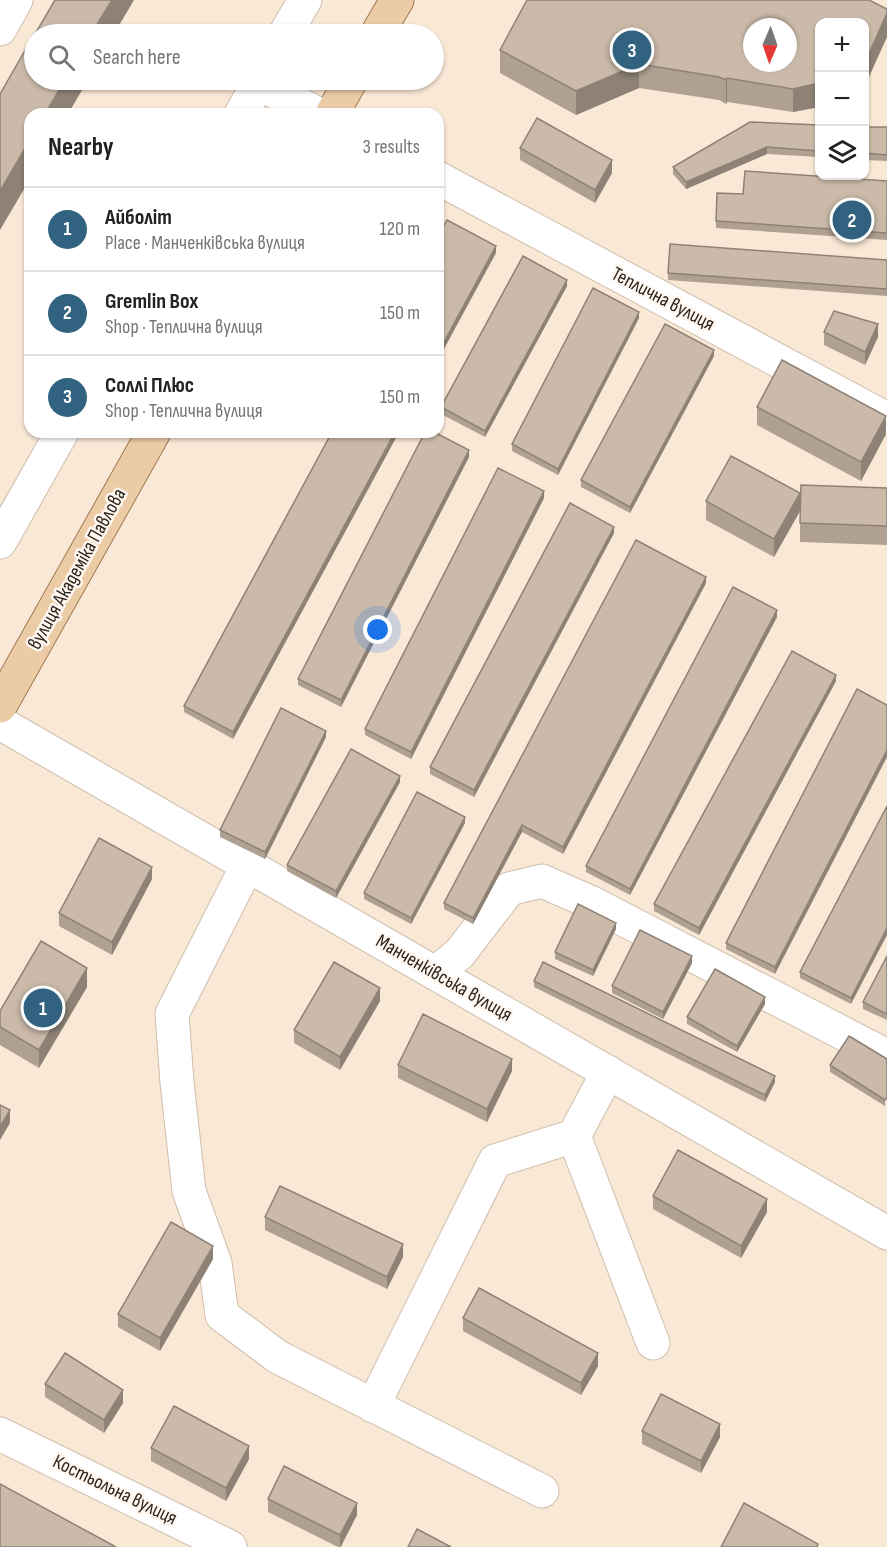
<!DOCTYPE html>
<html lang="en">
<head>
<meta charset="utf-8">
<style>
  :root { --surface:#fff; --page:#f6f6f6; --text:#222; --muted:#767676; --line:#e0e0e0; --accent:#316280 }
  body { margin:0; font-family:"Sofia Sans Condensed",sans-serif; background:var(--page); color:var(--text) }
  .controls { position:absolute; right:18px; top:18px; display:grid; overflow:hidden; border-radius:12px; box-shadow:0 2px 4px #0004 }
  .controls button { width:54px; height:54px; display:grid; place-items:center; padding:0; border:0; border-bottom:2px solid var(--line); background:var(--surface); color:var(--text); font:30px sans-serif }
  .compass { position:absolute; left:743px; top:18px; width:54px; height:54px; border-radius:50%; background:var(--surface); box-shadow:0 2px 4px #0004; rotate:182deg }
  .you { position:absolute; left:378px; top:630px; width:21px; height:21px; margin:-15px; border:4px solid #fff; border-radius:50%; background:#1a73e8; box-shadow:0 0 0 9px #1a73e833 }
  .badge { display:grid; place-items:center; width:39px; height:39px; border-radius:50%; background:var(--accent); color:#fff; font-size:20px; font-weight:700 }
  .pin { position:absolute; translate:-50% -50%; border:3px solid #fff; box-shadow:0 2px 6px #0006 }
  .list { margin:0; padding:0; list-style:none }
  h2 { display:flex; justify-content:space-between; align-items:center; height:78px; margin:0; padding:0 24px; font-size:26px }
  h2 small { font-size:20px; font-weight:400; color:var(--muted) }
  .list li { display:grid; grid-template-columns:39px 1fr auto; gap:18px; align-items:center; box-sizing:border-box; height:84px; padding:0 24px; border-top:2px solid var(--line) }
  .list b { display:block; font-size:22px; white-space:nowrap }
  .list p { margin:0; font-size:20px; white-space:nowrap; color:var(--muted) }
  .list em { font-size:20px; font-style:normal; color:var(--muted) }
  .icon { flex:none; width:33px; height:33px; fill:none; stroke:currentColor; stroke-width:2; stroke-linecap:round; stroke-linejoin:round }
  .map { position:relative; flex:none; width:887px; height:1547px; overflow:hidden }
  .search { position:absolute; background:var(--surface); box-shadow:0 2px 4px #0004; left:24px; top:24px; width:420px; height:66px; display:flex; align-items:center; gap:15px; box-sizing:border-box; padding:0 21px; border-radius:33px; color:var(--muted); font-size:22px }
  .panel { position:absolute; background:var(--surface); box-shadow:0 2px 4px #0004; left:24px; top:108px; width:420px; height:330px; border-radius:18px }
  .map>svg:first-child { display:block }
  .lines { fill:none; stroke-linecap:round; stroke-linejoin:round }
  .minor-casing { stroke:#cfbeac; stroke-width:35 }
  .major-casing { stroke:#a17a52; stroke-width:35 }
  .minor { stroke:#fff; stroke-width:33 }
  .major { stroke:#eccba7; stroke-width:33 }
  .wall { fill:#afa091 }
  .shaded-wall { fill:#8e8276 }
  .building { fill:#cbbaa9; stroke:#8e8276; stroke-width:1.5; fill-rule:evenodd }
  .labels { text-anchor:middle; dominant-baseline:central; stroke-width:5; stroke-linejoin:round; paint-order:stroke }
  .street-label { font-size:20px; fill:#2c261f; stroke:#fff7f0 }
</style>
</head>
<body>
<div class="map">
<svg width="887" height="1547" viewBox="0 0 887 1547">
  <rect width="100%" height="100%" fill="#fae8d6"/>
  <g class="lines">
    <defs>
      <g id="minor">
        <polyline points="0,29 16,0"/>
        <polyline points="285,34 305,0"/>
        <polyline points="258,83 318,114"/>
        <polyline points="241,114 260,80"/>
        <polyline points="438,178 887,419"/>
        <polyline points="0,542 62,432"/>
        <polyline points="0,723 887,1233"/>
        <polyline points="247,866 172,1014 177,1082 189,1191 215,1263 222,1315 278,1357 542,1491"/>
        <polyline points="436,973 460,953 509,889 542,881 590,902 887,1056"/>
        <polyline points="574,1136 653,1343"/>
        <polyline points="373,1406 495,1161 574,1136 608,1072"/>
        <polyline points="0,1434 230,1547"/>
      </g>
      <g id="major">
        <polyline points="377,34 397,0"/>
        <polyline points="332,114 351,80"/>
        <polyline points="0,706 154,432"/>
      </g>
    </defs>
    <use href="#minor" class="minor-casing"/>
    <use href="#major" class="major-casing"/>
    <use href="#minor" class="minor"/>
    <use href="#major" class="major"/>
  </g>
  <g class="wall">
    <polygon points="819,22 819,107 793,112 727,102 726,104 719,100 639,88 576,115 500,73 500,50"/>
    <polygon points="819,125 819,157 767,154 686,189 673,174 673,167"/>
    <polygon points="864,127 887,127 887,161 864,160"/>
    <polygon points="520,148 612,173 595,203 520,160"/>
    <polygon points="887,181 887,240 716,228 716,221 743,194"/>
    <polygon points="887,260 887,296 668,280 668,273"/>
    <polygon points="567,286 485,437 441,414 441,407"/>
    <polygon points="639,318 558,475 512,451 512,444"/>
    <polygon points="824,332 878,337 865,365 824,345"/>
    <polygon points="714,356 630,513 581,487 581,480"/>
    <polygon points="757,407 886,434 861,481 757,425"/>
    <polygon points="332,432 399,432 233,739 184,712 184,706"/>
    <polygon points="469,457 341,707 298,685 298,679"/>
    <polygon points="887,488 887,545 800,542 800,523"/>
    <polygon points="544,498 411,759 365,735 365,729"/>
    <polygon points="706,501 800,511 774,557 706,520"/>
    <polygon points="614,533 474,797 430,774 430,767"/>
    <polygon points="706,583 563,854 522,832 473,924 444,909 444,903"/>
    <polygon points="777,617 630,895 586,872 586,866"/>
    <polygon points="836,681 699,935 654,911 654,904"/>
    <polygon points="857,689 775,974 726,949 726,943"/>
    <polygon points="326,737 265,859 220,837 220,830"/>
    <polygon points="400,782 336,898 287,871 287,865"/>
    <polygon points="887,806 851,1004 800,978 800,972"/>
    <polygon points="465,823 411,924 364,899 364,893"/>
    <polygon points="152,879 112,955 59,926 59,913"/>
    <polygon points="616,929 593,976 555,959 555,952"/>
    <polygon points="887,956 887,1020 863,1009 863,1002"/>
    <polygon points="692,963 663,1019 612,993 612,986"/>
    <polygon points="534,981 775,1082 765,1102 534,987"/>
    <polygon points="87,987 39,1068 0,1045 0,1011"/>
    <polygon points="380,1001 340,1070 294,1043 294,1030"/>
    <polygon points="765,1004 737,1052 687,1024 687,1017"/>
    <polygon points="887,1059 885,1106 830,1072 830,1065"/>
    <polygon points="398,1065 512,1071 487,1122 398,1078"/>
    <polygon points="653,1196 767,1212 741,1258 653,1209"/>
    <polygon points="265,1217 403,1257 387,1289 265,1230"/>
    <polygon points="213,1259 160,1351 118,1327 118,1314"/>
    <polygon points="463,1318 598,1366 581,1395 463,1331"/>
    <polygon points="45,1384 123,1403 104,1433 45,1397"/>
    <polygon points="642,1431 720,1437 701,1473 642,1444"/>
    <polygon points="151,1448 249,1459 226,1501 151,1461"/>
    <polygon points="268,1499 357,1515 341,1547 338,1547 268,1512"/>
  </g>
  <g class="shaded-wall">
    <polygon points="112,0 134,0 114,34 91,34"/>
    <polygon points="887,13 887,37 864,88 864,65"/>
    <polygon points="639,64 639,88 576,115 576,91"/>
    <polygon points="727,78 727,102 726,104 726,80"/>
    <polygon points="65,80 88,80 68,114 45,114"/>
    <polygon points="819,83 819,107 793,112 793,89"/>
    <polygon points="30,140 30,179 0,230 0,191"/>
    <polygon points="767,147 767,154 686,189 686,182"/>
    <polygon points="612,160 612,173 595,203 595,190"/>
    <polygon points="496,246 496,253 438,360 438,353"/>
    <polygon points="567,280 567,286 485,437 485,431"/>
    <polygon points="639,312 639,318 558,475 558,469"/>
    <polygon points="878,324 878,337 865,365 865,352"/>
    <polygon points="714,350 714,356 630,513 630,507"/>
    <polygon points="886,416 886,434 861,481 861,462"/>
    <polygon points="395,432 399,432 233,739 233,732"/>
    <polygon points="469,450 469,457 341,707 341,700"/>
    <polygon points="544,491 544,498 411,759 411,752"/>
    <polygon points="800,493 800,511 774,557 774,539"/>
    <polygon points="614,527 614,533 474,797 474,790"/>
    <polygon points="706,577 706,583 563,854 563,847"/>
    <polygon points="777,610 777,617 630,895 630,889"/>
    <polygon points="836,675 836,681 699,935 699,928"/>
    <polygon points="326,731 326,737 265,859 265,852"/>
    <polygon points="887,750 887,757 775,974 775,967"/>
    <polygon points="400,776 400,782 336,898 336,891"/>
    <polygon points="465,817 465,823 411,924 411,918"/>
    <polygon points="522,825 522,832 473,924 473,918"/>
    <polygon points="152,867 152,879 112,955 112,942"/>
    <polygon points="616,923 616,929 593,976 593,970"/>
    <polygon points="887,928 887,935 851,1004 851,998"/>
    <polygon points="692,956 692,963 663,1019 663,1012"/>
    <polygon points="87,968 87,987 39,1068 39,1050"/>
    <polygon points="380,988 380,1001 340,1070 340,1057"/>
    <polygon points="765,997 765,1004 737,1052 737,1046"/>
    <polygon points="512,1059 512,1071 487,1122 487,1109"/>
    <polygon points="775,1076 775,1082 765,1102 765,1095"/>
    <polygon points="10,1110 10,1123 0,1140 0,1127"/>
    <polygon points="767,1199 767,1212 741,1258 741,1246"/>
    <polygon points="403,1244 403,1257 387,1289 387,1277"/>
    <polygon points="213,1246 213,1259 160,1351 160,1338"/>
    <polygon points="598,1353 598,1366 581,1395 581,1383"/>
    <polygon points="123,1390 123,1403 104,1433 104,1420"/>
    <polygon points="720,1424 720,1437 701,1473 701,1461"/>
    <polygon points="249,1446 249,1459 226,1501 226,1488"/>
    <polygon points="357,1503 357,1515 340,1547 340,1535"/>
  </g>
  <g class="building">
    <polygon points="55,0 112,0 91,34 35,34"/>
    <path d="M 527,0 L 869,0 L 887,9 L 887,13 L 864,65 L 864,22 L 819,22 L 819,83 L 793,89 L 727,78 L 726,80 L 719,77 L 639,64 L 576,91 L 500,50 ZM 752,27 L 788,27 L 788,63 L 752,63 Z"/>
    <polygon points="34,35 34,80 65,80 45,114 30,114 30,140 0,191 0,94"/>
    <polygon points="537,118 612,160 595,190 520,148"/>
    <polygon points="750,122 819,125 819,151 767,147 686,182 673,167"/>
    <polygon points="864,127 887,127 887,155 864,153"/>
    <polygon points="745,171 887,181 887,233 716,221 717,193 743,194"/>
    <polygon points="447,220 496,246 438,353 438,236"/>
    <polygon points="670,244 887,260 887,289 668,273"/>
    <polygon points="523,256 567,280 485,431 441,407"/>
    <polygon points="593,288 639,312 558,469 512,444"/>
    <polygon points="834,311 878,324 865,352 824,332"/>
    <polygon points="665,324 714,350 630,507 581,480"/>
    <polygon points="782,360 886,416 861,462 757,407"/>
    <polygon points="332,432 395,432 233,732 184,706"/>
    <polygon points="425,432 434,432 469,450 341,700 298,679"/>
    <polygon points="731,456 800,493 774,539 706,501"/>
    <polygon points="498,468 544,491 411,752 365,729"/>
    <polygon points="801,485 887,488 887,526 800,523"/>
    <polygon points="570,503 614,527 474,790 430,767"/>
    <polygon points="636,540 706,577 563,847 522,825 473,918 444,903"/>
    <polygon points="733,587 777,610 630,889 586,866"/>
    <polygon points="792,651 836,675 699,928 654,904"/>
    <polygon points="857,689 887,705 887,750 775,967 726,943"/>
    <polygon points="281,708 326,731 265,852 220,830"/>
    <polygon points="351,749 400,776 336,891 287,865"/>
    <polygon points="417,792 465,817 411,918 364,893"/>
    <polygon points="887,806 887,928 851,998 800,972"/>
    <polygon points="99,838 152,867 112,942 59,913"/>
    <polygon points="578,904 616,923 593,970 555,952"/>
    <polygon points="640,930 692,956 663,1012 612,986"/>
    <polygon points="41,941 87,968 39,1050 0,1027 0,1011"/>
    <polygon points="887,956 887,1014 863,1002"/>
    <polygon points="334,962 380,988 340,1057 294,1030"/>
    <polygon points="543,962 775,1076 765,1095 534,981"/>
    <polygon points="715,969 765,997 737,1046 687,1017"/>
    <polygon points="423,1014 512,1059 487,1109 398,1065"/>
    <polygon points="849,1036 887,1059 887,1097 885,1100 830,1065"/>
    <polygon points="0,1105 10,1110 0,1127"/>
    <polygon points="678,1150 767,1199 741,1246 653,1196"/>
    <polygon points="280,1186 403,1244 387,1277 265,1217"/>
    <polygon points="171,1222 213,1246 160,1338 118,1314"/>
    <polygon points="479,1288 598,1353 581,1383 463,1318"/>
    <polygon points="65,1353 123,1390 104,1420 45,1384"/>
    <polygon points="661,1394 720,1424 701,1461 642,1431"/>
    <polygon points="174,1406 249,1446 226,1488 151,1448"/>
    <polygon points="284,1466 357,1503 340,1535 268,1499"/>
    <polygon points="0,1484 116,1547 0,1547"/>
    <polygon points="744,1503 818,1544 817,1547 721,1547"/>
    <polygon points="417,1529 451,1547 408,1547"/>
  </g>
  <g class="labels">
    <g class="street-label">
      <text transform="translate(663 299) rotate(28)">Теплична вулиця</text>
      <text transform="translate(77 569) rotate(-61)">вулиця Академіка Павлова</text>
      <text transform="translate(444 978) rotate(30)">Манченківська вулиця</text>
      <text transform="translate(115 1490) rotate(26)">Костьольна вулиця</text>
    </g>
  </g>
</svg>
<div class="controls">
<button>+</button>
<button>−</button>
<button><svg class="icon" aria-label="layers" viewBox="0 0 24 24"><path d="M12 4l9 5-9 5-9-5zM3 14l9 5 9-5"/></svg></button>
</div>
<svg class="compass" viewBox="-18 -18 36 36"><path d="M0-13l5 13h-10z" fill="#e53935"/><path d="M0 13l5-13h-10z" fill="#767676"/></svg>
<div class="you"></div>
<div class="pin badge" style="left:43px;top:1008px">1</div>
<div class="pin badge" style="left:852px;top:220px">2</div>
<div class="pin badge" style="left:632px;top:50px">3</div>
<div class="search"><svg class="icon" aria-label="search" viewBox="0 0 24 24"><circle cx="10" cy="10" r="6"/><path d="M15 15l6 6"/></svg>Search here</div>
<section class="panel">
<h2>Nearby<small>3 results</small></h2>
<ul class="list">
<li><span class="badge">1</span><div><b>Айболіт</b><p>Place · Манченківська вулиця</p></div><em>120 m</em></li>
<li><span class="badge">2</span><div><b>Gremlin Box</b><p>Shop · Теплична вулиця</p></div><em>150 m</em></li>
<li><span class="badge">3</span><div><b>Соллі Плюс</b><p>Shop · Теплична вулиця</p></div><em>150 m</em></li>
</ul>
</section>
</div>
</body>
</html>
